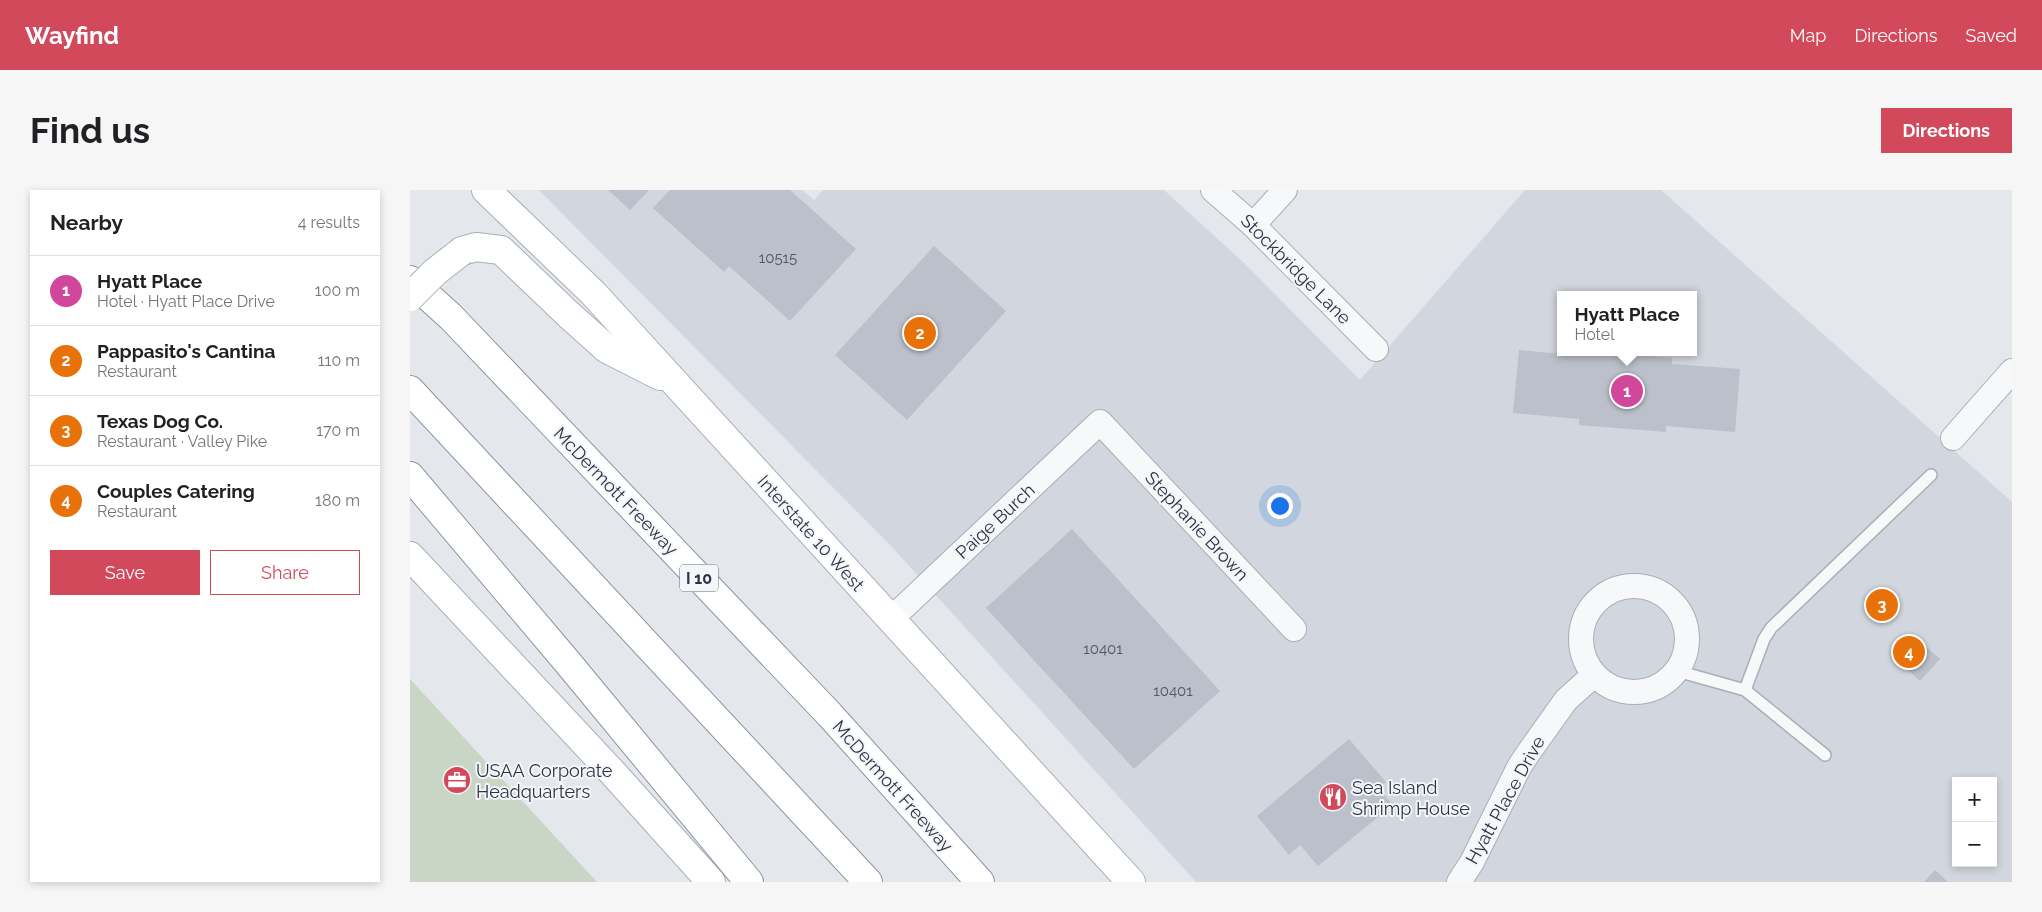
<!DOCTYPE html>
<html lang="en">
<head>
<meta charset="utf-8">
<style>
  :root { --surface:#fff; --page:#f6f6f6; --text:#202124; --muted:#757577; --line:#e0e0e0; --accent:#d1495b }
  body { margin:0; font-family:Raleway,sans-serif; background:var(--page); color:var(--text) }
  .controls { position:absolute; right:15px; bottom:15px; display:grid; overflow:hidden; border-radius:0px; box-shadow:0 2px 8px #0003 }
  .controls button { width:45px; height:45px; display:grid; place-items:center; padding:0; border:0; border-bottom:1px solid var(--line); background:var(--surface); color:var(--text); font:25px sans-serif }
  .you { position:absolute; left:869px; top:315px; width:18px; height:18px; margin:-12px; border:4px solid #fff; border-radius:50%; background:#1a73e8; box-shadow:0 0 0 8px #1a73e833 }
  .badge { display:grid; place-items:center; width:32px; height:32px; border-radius:50%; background:var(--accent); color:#fff; font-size:16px; font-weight:700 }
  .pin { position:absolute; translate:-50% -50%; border:2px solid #fff; box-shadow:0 1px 5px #0006 }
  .popup { position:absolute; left:1147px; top:101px; width:140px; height:65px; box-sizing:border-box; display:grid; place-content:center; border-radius:0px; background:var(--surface); filter:drop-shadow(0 1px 4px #0005); font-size:16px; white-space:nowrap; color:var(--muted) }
  .popup b { font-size:19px; color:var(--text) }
  .popup::after { content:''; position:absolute; left:50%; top:100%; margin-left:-10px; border:10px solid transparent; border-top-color:var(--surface) }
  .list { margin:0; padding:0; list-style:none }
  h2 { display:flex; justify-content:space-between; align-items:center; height:65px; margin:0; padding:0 20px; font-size:21px }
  h2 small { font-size:16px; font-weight:400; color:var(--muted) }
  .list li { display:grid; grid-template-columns:32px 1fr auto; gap:15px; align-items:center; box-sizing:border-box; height:70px; padding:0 20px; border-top:1px solid var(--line) }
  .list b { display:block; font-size:19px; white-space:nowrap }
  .list p { margin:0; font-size:16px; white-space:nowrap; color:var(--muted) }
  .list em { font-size:16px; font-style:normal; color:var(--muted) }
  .actions { display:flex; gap:10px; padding:15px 20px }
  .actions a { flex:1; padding:11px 0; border:1px solid var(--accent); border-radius:0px; text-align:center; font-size:18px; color:var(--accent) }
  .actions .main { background:var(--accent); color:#fff }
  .map { position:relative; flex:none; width:1602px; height:692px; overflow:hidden; border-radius:0px }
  header { display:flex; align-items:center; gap:30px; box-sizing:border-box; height:70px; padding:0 25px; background:var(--accent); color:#fff }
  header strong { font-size:24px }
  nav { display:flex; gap:28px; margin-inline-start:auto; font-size:18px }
  .intro { display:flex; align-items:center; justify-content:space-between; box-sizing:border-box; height:120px; padding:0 30px }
  h1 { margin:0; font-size:35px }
  .button { padding:12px 22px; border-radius:0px; background:var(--accent); color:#fff; font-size:18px; font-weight:700 }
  main { display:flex; gap:30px; padding:0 30px }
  aside { flex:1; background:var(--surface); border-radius:0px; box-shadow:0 2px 8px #0003 }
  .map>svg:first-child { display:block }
  .built { fill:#d2d6de; fill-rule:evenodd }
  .green { fill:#c9d6c5 }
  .building { fill:#bbc0ca }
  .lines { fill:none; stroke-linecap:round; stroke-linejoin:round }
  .lane-casing { stroke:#a9aeb7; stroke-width:14 }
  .street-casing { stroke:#a9aeb7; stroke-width:26 }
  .secondary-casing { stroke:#a9aeb7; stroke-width:30 }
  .highway-casing { stroke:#8b94a3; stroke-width:30 }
  .lane { stroke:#f7f8fa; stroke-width:11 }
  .street { stroke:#f7f8fa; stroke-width:24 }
  .secondary { stroke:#fff; stroke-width:28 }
  .highway { stroke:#fff; stroke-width:28 }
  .secondary-bridge-casing { stroke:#a9aeb7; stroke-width:30; stroke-linecap:butt }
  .secondary-bridge { stroke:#fff; stroke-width:28 }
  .labels { text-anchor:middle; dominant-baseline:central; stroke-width:4; stroke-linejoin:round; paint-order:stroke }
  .number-label { font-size:15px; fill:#4f5766 }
  .shield { fill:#f4f6f9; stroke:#676e7b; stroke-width:1 }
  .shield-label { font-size:16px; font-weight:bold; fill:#2b3445 }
  .street-label { font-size:18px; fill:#2b3445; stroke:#f4f6f9 }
  .poi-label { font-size:18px; fill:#2b3445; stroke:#f4f6f9; text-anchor:start }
</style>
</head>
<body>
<header>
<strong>Wayfind</strong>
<nav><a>Map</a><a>Directions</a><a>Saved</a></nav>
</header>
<div class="intro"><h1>Find us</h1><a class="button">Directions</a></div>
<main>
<aside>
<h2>Nearby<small>4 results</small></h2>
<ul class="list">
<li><span class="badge" style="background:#d1479c">1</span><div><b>Hyatt Place</b><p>Hotel · Hyatt Place Drive</p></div><em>100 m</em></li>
<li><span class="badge" style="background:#e8710a">2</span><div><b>Pappasito's Cantina</b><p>Restaurant</p></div><em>110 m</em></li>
<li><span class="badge" style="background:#e8710a">3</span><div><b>Texas Dog Co.</b><p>Restaurant · Valley Pike</p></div><em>170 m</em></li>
<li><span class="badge" style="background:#e8710a">4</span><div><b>Couples Catering</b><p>Restaurant</p></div><em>180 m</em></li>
</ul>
<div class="actions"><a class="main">Save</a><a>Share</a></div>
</aside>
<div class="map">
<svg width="1602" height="692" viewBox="0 0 1602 692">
  <rect width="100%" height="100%" fill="#e4e7ec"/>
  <path class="built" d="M 129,0 L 392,0 L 404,10 L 413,0 L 754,0 L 834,73 L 950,190 L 1115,0 L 1251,0 L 1602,312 L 1602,692 L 786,692 L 483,358 ZM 1151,105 L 1283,105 L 1283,162 L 1151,162 ZM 1546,591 L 1583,591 L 1583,673 L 1546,673 Z"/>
  <polygon class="green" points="0,489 187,692 0,692"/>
  <g class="building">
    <polygon points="198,0 239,0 220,20"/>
    <polygon points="260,0 380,0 446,59 380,131 319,76 314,82 243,18"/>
    <polygon points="524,56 596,121 497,230 425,165"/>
    <polygon points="1109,160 1175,166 1175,162 1190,162 1262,168 1262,174 1330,179 1325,242 1256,236 1256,242 1169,235 1169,229 1103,223"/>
    <polygon points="662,339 810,501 724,579 576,418"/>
    <polygon points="1505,447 1530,469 1510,491 1486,469"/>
    <polygon points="939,549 976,592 968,598 983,615 908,676 890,655 879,665 847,626"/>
    <polygon points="1525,680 1538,692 1514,692"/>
  </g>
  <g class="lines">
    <defs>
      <g id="lane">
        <polyline points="1267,481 1335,500 1415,565"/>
        <polyline points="1335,500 1354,449 1361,438 1521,285"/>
      </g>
      <g id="street">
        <polyline points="803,0 843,35 966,159"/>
        <polyline points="843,35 875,0"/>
        <polyline points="1543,248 1602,181"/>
        <circle cx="1224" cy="449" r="53"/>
        <polyline points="480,430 690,232 884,439"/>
        <polyline points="1049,692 1062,672 1109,577 1119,562 1156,510 1184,485"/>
      </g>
      <g id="secondary">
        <polyline points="76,0 183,103 721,692"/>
        <polyline points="52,61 66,57 91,60 159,125 197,159 250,186"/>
        <polyline points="0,366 202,582 301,692"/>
      </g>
      <g id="highway">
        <polyline points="0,90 41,127 420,525 570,692"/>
        <polyline points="0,200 458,692"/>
        <polyline points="0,286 159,474 339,692"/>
      </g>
    </defs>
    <use href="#lane" class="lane-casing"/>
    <use href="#street" class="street-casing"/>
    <use href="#secondary" class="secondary-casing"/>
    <use href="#highway" class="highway-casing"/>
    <use href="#lane" class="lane"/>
    <use href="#street" class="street"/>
    <use href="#secondary" class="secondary"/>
    <use href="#highway" class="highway"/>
    <defs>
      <polyline id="secondary-bridge" points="0,107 25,82 52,61"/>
    </defs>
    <use href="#secondary-bridge" class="secondary-bridge-casing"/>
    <use href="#secondary-bridge" class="secondary-bridge"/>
  </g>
  <defs>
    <symbol id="office-disc" viewBox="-11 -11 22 22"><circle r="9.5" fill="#d1495b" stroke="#f4f6f9"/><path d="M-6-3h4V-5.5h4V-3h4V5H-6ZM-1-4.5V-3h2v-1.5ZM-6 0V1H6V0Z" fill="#fff"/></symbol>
    <symbol id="restaurant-disc" viewBox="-11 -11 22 22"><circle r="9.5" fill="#d1495b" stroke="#f4f6f9"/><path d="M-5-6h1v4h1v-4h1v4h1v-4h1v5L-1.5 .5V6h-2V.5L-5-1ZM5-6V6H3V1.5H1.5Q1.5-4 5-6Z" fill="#fff"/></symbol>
  </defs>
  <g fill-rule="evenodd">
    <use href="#office-disc" x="31" y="574" width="32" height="32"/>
    <use href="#restaurant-disc" x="907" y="591" width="32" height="32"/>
  </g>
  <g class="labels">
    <g class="number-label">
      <text x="368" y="68">10515</text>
      <text x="693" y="459">10401</text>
      <text x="763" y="501">10401</text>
    </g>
    <rect class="shield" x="270" y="374.5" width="38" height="27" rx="4"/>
    <g class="shield-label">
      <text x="289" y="388">I 10</text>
    </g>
    <g class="street-label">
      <text transform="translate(886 79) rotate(45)">Stockbridge Lane</text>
      <text transform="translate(206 301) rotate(46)">McDermott Freeway</text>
      <text transform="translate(585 331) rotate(-43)">Paige Burch</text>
      <text transform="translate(787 336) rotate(47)">Stephanie Brown</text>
      <text transform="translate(401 343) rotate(48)">Interstate 10 West</text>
      <text transform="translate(483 596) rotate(48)">McDermott Freeway</text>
      <text transform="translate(1095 610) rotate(-61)">Hyatt Place Drive</text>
    </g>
    <g class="poi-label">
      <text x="66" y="580">USAA Corporate<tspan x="66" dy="21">Headquarters</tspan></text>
      <text x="942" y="597">Sea Island<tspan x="942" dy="21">Shrimp House</tspan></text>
    </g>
  </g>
</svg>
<div class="controls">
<button>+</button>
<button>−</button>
</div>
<div class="you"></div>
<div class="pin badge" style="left:1217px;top:201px;background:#d1479c">1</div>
<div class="popup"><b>Hyatt Place</b>Hotel</div>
<div class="pin badge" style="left:510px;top:143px;background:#e8710a">2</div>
<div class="pin badge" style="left:1472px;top:415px;background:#e8710a">3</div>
<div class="pin badge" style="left:1499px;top:462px;background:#e8710a">4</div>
</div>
</main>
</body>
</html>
